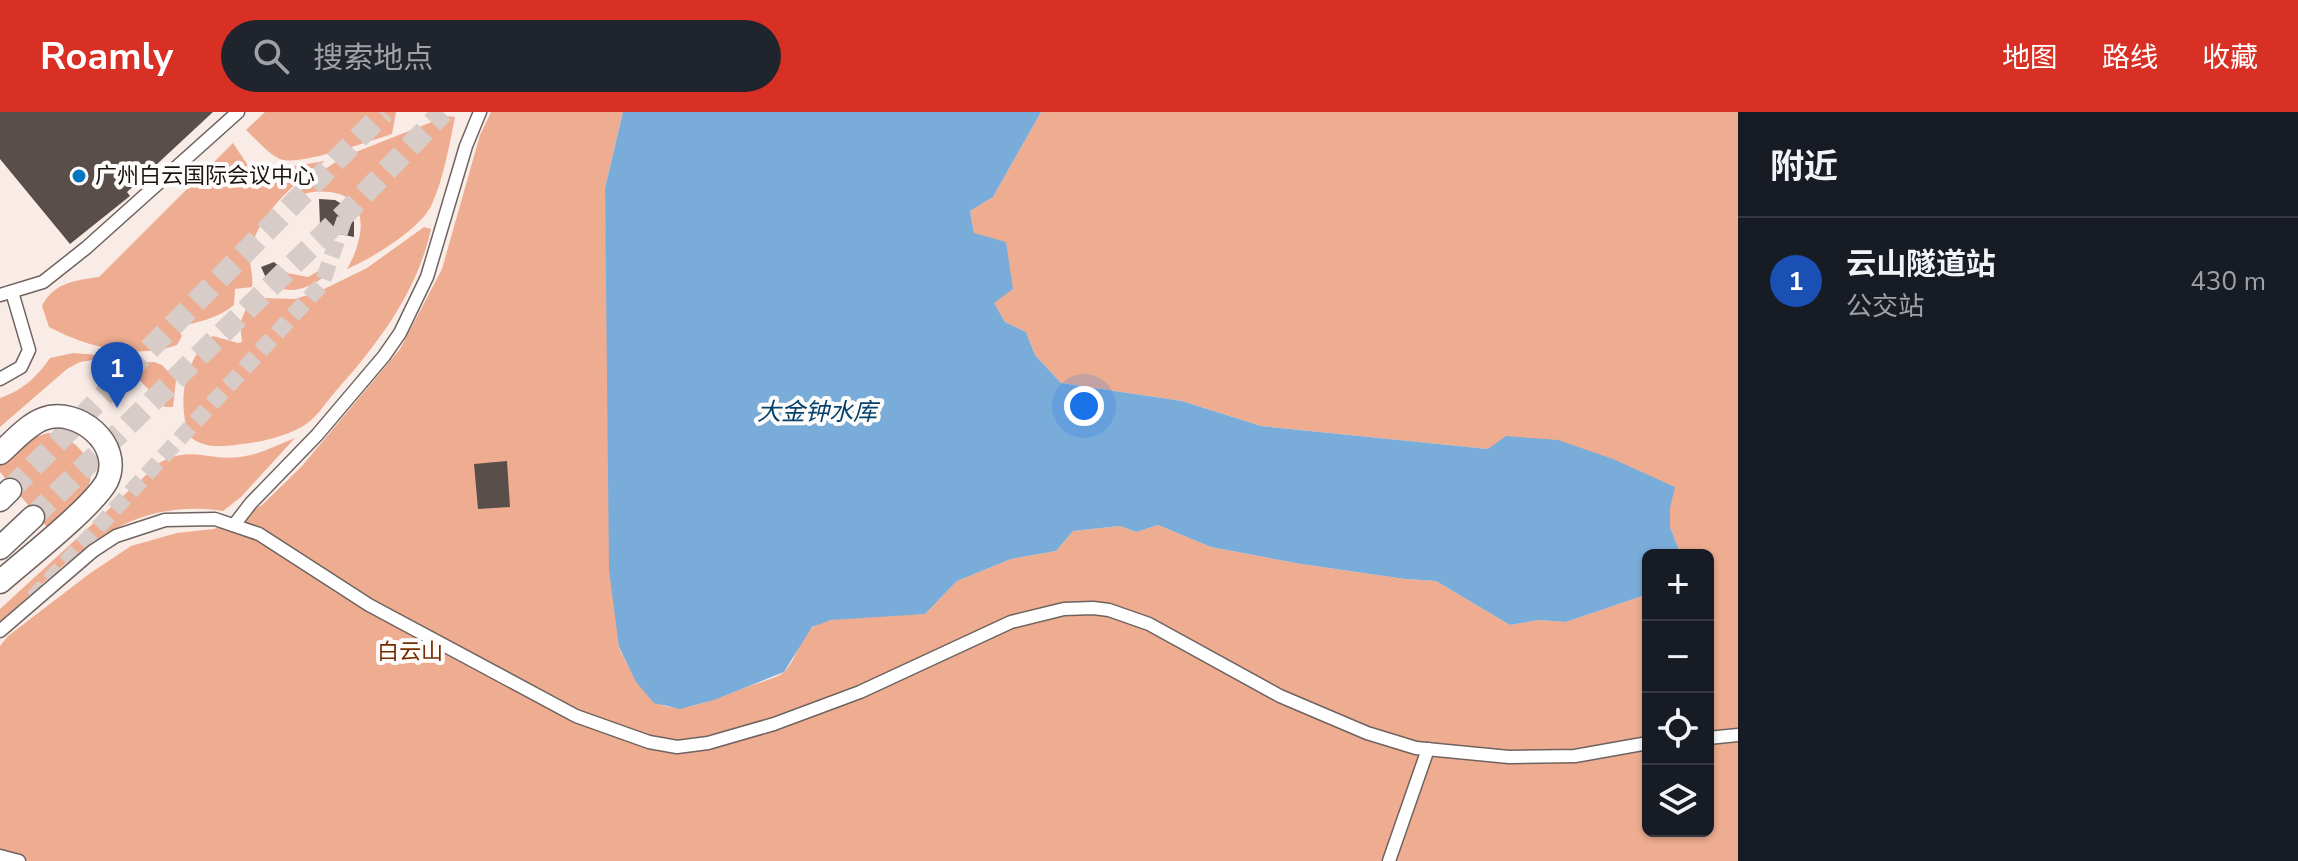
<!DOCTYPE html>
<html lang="zh">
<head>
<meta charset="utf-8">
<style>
  :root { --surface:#171b24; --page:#20242c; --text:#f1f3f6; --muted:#9ea1a6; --line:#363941; --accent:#d93025 }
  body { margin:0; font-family:"Nunito Sans","Noto Sans SC",sans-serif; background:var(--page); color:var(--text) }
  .controls { position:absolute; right:24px; bottom:24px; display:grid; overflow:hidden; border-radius:12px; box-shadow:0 2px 6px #0004 }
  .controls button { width:72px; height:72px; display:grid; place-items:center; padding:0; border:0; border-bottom:2px solid var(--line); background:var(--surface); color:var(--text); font:40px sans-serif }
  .you { position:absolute; left:1084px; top:294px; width:28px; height:28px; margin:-20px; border:6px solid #fff; border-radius:50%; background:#1a73e8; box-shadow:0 0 0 12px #1a73e833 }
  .badge { display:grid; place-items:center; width:52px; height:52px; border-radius:50%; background:var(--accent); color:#fff; font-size:26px; font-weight:700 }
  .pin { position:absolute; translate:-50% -66px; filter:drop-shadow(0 2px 4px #0008) }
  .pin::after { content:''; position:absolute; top:42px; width:28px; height:24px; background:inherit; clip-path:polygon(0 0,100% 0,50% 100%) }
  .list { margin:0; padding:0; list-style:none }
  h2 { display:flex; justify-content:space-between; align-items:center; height:104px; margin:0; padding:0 32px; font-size:34px }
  h2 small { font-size:26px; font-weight:400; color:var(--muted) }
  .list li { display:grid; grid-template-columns:52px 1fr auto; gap:24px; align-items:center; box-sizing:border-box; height:128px; padding:0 32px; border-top:2px solid var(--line) }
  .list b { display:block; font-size:30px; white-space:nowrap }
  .list p { margin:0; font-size:26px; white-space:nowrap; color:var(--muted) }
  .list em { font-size:26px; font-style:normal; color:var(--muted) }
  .icon { flex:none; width:44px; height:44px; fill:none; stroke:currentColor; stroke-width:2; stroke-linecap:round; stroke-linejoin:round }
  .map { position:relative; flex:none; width:1738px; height:749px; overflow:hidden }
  header { display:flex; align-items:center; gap:48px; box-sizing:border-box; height:112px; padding:0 40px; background:var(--accent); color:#fff }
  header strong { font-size:38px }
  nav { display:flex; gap:44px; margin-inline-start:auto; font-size:28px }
  .search { width:560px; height:72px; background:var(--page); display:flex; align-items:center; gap:20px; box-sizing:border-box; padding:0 28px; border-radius:44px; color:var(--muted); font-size:30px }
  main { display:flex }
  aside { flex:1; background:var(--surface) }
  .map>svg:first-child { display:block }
  .forest { fill:#eead91 }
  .water { fill:#7aacda }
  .building { fill:#594e4a }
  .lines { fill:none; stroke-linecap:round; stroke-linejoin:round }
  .secondary-tunnel { stroke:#d7ccc7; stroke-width:16; stroke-dasharray:16 8; stroke-linecap:butt }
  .highway-tunnel { stroke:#d7ccc7; stroke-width:22; stroke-dasharray:22 11; stroke-linecap:butt }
  .street-casing { stroke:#6e635f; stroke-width:15 }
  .highway-casing { stroke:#6e635f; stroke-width:25 }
  .street { stroke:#fff; stroke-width:12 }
  .highway { stroke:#fff; stroke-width:22 }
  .poi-dot { fill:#0176c0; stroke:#fefcfb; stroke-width:3 }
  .labels { text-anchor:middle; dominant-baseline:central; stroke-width:8; stroke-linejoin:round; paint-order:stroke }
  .poi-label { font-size:22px; fill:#191513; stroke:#fefcfb; text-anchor:start }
  .park-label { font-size:22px; fill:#772c00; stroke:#fefcfb }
  .water-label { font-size:24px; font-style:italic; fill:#04416c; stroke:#fefcfb }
</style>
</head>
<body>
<header>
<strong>Roamly</strong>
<div class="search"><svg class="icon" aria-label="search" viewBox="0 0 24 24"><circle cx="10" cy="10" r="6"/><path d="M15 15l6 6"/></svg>搜索地点</div>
<nav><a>地图</a><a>路线</a><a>收藏</a></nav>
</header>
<main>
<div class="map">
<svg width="1738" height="749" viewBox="0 0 1738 749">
  <rect width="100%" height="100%" fill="#f9ece7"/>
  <g class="forest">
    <path d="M 265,0 L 396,0 L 392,22 C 372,28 298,55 280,47 C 268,42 256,27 246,18 Z"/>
    <path d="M 491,0 L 623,0 L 605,76 L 608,235 L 619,536 C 654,607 667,606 739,578 C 750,573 776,567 784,560 C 797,548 800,523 815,514 C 837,501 897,503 925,502 L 957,469 L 1011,447 L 1056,439 L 1073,419 L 1120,414 L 1136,420 L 1158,413 L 1211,435 L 1301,452 L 1405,467 L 1436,469 L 1510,513 L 1539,508 L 1566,510 L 1648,482 L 1648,719 L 1708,719 L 1708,443 L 1681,443 L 1670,415 L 1670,396 L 1488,337 L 1261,314 L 1182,289 L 1061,271 L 1035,243 L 1026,220 L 1005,210 L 993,190 L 1013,176 L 974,121 L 970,99 L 993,85 L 1041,0 L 1738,0 L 1738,749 L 0,749 L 0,534 L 8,524 L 89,462 L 131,434 L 177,421 L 214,417 L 262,393 L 302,354 L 400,237 L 442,157 L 480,23 Z"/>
    <path d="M 447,4 L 455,5 C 449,34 444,65 432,92 C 422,116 371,147 347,157 C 362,131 374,86 330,80 C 319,79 308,79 298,85 L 296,83 L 318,62 L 343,45 Z"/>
    <path d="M 233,31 L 247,52 L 251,63 L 269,70 L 288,55 L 325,49 C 295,70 255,105 250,143 C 249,154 254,164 252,175 L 235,177 L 234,193 C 217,207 198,210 177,215 L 182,224 L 177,233 C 135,248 87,235 49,215 L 42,194 C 53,171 76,168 99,165 Z"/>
    <path d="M 424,115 L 431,117 C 417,181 377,233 335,280 C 326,290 317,305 306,312 C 287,325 257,331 235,333 C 218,335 203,336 189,324 C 177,289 184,247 213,224 L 238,231 L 242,230 L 240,211 L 248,192 L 263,186 L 295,187 L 320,179 L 367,156 Z"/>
    <path d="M 327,154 L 331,159 C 317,171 302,181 283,177 L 287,161 L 308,165 Z"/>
    <path d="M 73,241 L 98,243 L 99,247 L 80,250 L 67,257 L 0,315 L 0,286 C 23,278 36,266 50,246 Z"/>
    <polygon points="154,250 162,253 176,268 173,295 165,295 132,260 130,254 132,251"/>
    <path d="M 48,321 C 78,324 105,357 82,385 C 73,396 58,405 47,415 L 0,360 L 0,352 L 26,328 Z"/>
    <path d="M 295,326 L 241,385 L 223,399 C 121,384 70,450 0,510 L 0,497 L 159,351 C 191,333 207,349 240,345 C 259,343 277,333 295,326 Z"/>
  </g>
  <polygon class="water" points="623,0 1041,0 993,85 970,99 974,121 1006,130 1013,177 994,191 1005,210 1026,220 1035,243 1061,271 1182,289 1261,314 1488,337 1506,324 1558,328 1613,347 1675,375 1670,396 1670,415 1681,443 1648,443 1648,482 1566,510 1539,508 1510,513 1436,469 1405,467 1301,452 1211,435 1158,413 1136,420 1120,414 1073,419 1056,439 1011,447 957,469 925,502 831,508 812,515 784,560 714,588 680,597 654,591 636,570 619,535 609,458 605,76"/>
  <g class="building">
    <polygon points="0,0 213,0 127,80 130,84 70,132 0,47"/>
    <polygon points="319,87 335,88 347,95 354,110 354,125 324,119 320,113"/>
    <polygon points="274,150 287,161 283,177 267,168 261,155"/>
    <polygon points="507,349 510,395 478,397 474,352"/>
  </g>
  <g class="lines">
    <polyline class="secondary-tunnel" points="33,486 322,172 347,100"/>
    <g class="highway-tunnel">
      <polyline points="10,378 384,0"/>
      <polyline points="33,405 347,100 443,0"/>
    </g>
    <defs>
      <g id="street">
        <polyline points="0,183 43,170 86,136 238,0"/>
        <polyline points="0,267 21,255 29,238 12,180"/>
        <polyline points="234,413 251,391 317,323 384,244 400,221 427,165 466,34 480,0"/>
        <polyline points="0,519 93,439 116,424 165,408 215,407 259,422 369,493 576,604 649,630 677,635 708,631 774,612 860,580 1011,510 1064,497 1093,496 1109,498 1149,512 1280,584 1367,621 1416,636 1509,645 1575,644 1648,631"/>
        <polyline points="1708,626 1738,623"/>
        <polyline points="0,744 19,749"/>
        <polyline points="1389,749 1428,637"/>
      </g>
      <g id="highway">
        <path d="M 0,341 C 13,330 27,313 43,307 C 77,294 124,332 107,369 C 94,394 25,448 0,470"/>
        <polyline points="0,388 10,378"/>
        <polyline points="0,436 33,405"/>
      </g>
    </defs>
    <use href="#street" class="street-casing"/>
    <use href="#highway" class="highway-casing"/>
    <use href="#street" class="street"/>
    <use href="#highway" class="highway"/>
  </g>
  <circle class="poi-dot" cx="79" cy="64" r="8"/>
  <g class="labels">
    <g class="poi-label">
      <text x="95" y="64">广州白云国际会议中心</text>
    </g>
    <g class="park-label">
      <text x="410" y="540">白云山</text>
    </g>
    <g class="water-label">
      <text x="817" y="300">大金钟水库</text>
    </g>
  </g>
</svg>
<div class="controls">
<button>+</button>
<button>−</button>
<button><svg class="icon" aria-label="locate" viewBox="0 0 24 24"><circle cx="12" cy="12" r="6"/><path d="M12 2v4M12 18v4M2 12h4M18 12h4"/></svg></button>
<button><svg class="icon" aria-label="layers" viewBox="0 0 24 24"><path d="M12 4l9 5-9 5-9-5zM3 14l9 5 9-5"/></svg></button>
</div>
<div class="you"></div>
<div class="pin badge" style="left:117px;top:296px;background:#1a4fb4">1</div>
</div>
<aside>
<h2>附近<small></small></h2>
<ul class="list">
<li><span class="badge" style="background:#1a4fb4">1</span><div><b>云山隧道站</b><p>公交站</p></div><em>430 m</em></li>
</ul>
</aside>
</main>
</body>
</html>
